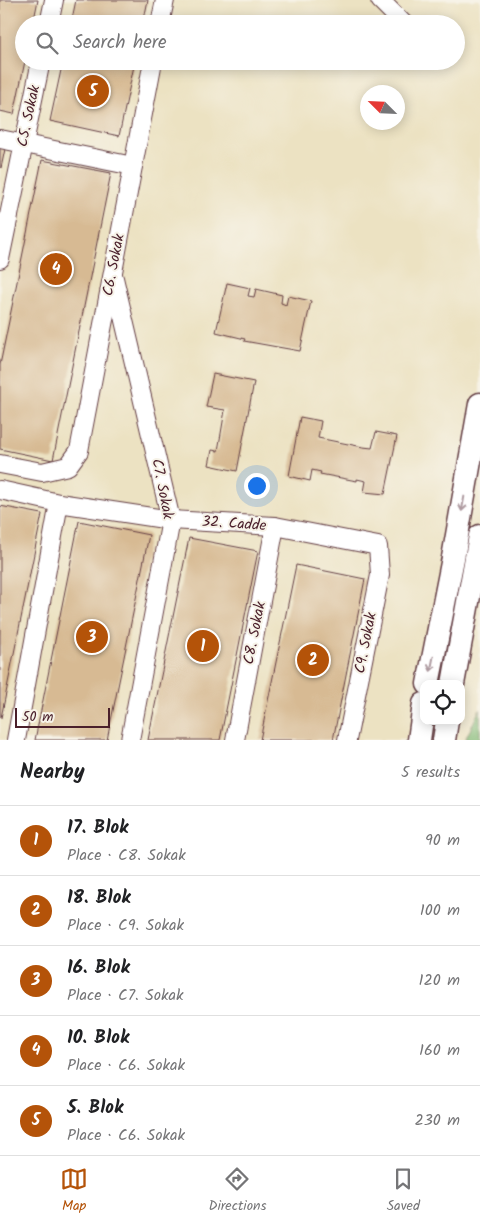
<!DOCTYPE html>
<html lang="en">
<head>
<meta charset="utf-8">
<style>
  :root { --surface:#fff; --page:#f6f6f6; --text:#202124; --muted:#757577; --line:#e0e0e0; --accent:#b45309 }
  body { margin:0; font-family:Kalam,sans-serif; background:var(--page); color:var(--text) }
  .controls { position:absolute; right:15px; bottom:15px; display:grid; overflow:hidden; border-radius:10px; box-shadow:0 2px 12px #0003 }
  .controls button { width:45px; height:45px; display:grid; place-items:center; padding:0; border:0; border-bottom:1px solid var(--line); background:var(--surface); color:var(--text); font:25px sans-serif }
  .compass { position:absolute; left:360px; top:85px; width:45px; height:45px; border-radius:50%; background:var(--surface); box-shadow:0 2px 12px #0003; rotate:294deg }
  .scale { position:absolute; left:15px; bottom:12px; width:95px; box-sizing:border-box; padding-left:5px; border:2px solid #4a1f2b; border-top:0; font-size:14px; line-height:18px; white-space:nowrap; color:#4a1f2b; -webkit-text-stroke:4px #f7f3e8; paint-order:stroke }
  .you { position:absolute; left:256px; top:485px; width:18px; height:18px; margin:-12px; border:4px solid #fff; border-radius:50%; background:#1a73e8; box-shadow:0 0 0 8px #1a73e833 }
  .badge { display:grid; place-items:center; width:32px; height:32px; border-radius:50%; background:var(--accent); color:#fff; font-size:16px; font-weight:700 }
  .pin { position:absolute; translate:-50% -50%; border:2px solid #fff; box-shadow:0 1px 5px #0006 }
  .list { margin:0; padding:0; list-style:none }
  h2 { display:flex; justify-content:space-between; align-items:center; height:65px; margin:0; padding:0 20px; font-size:21px }
  h2 small { font-size:16px; font-weight:400; color:var(--muted) }
  .list li { display:grid; grid-template-columns:32px 1fr auto; gap:15px; align-items:center; box-sizing:border-box; height:70px; padding:0 20px; border-top:1px solid var(--line) }
  .list b { display:block; font-size:19px; white-space:nowrap }
  .list p { margin:0; font-size:16px; white-space:nowrap; color:var(--muted) }
  .list em { font-size:16px; font-style:normal; color:var(--muted) }
  .icon { flex:none; width:28px; height:28px; fill:none; stroke:currentColor; stroke-width:2; stroke-linecap:round; stroke-linejoin:round }
  .map { position:relative; flex:none; width:480px; height:740px; overflow:hidden }
  .search { position:absolute; background:var(--surface); box-shadow:0 2px 12px #0003; left:15px; right:15px; top:15px; height:55px; display:flex; align-items:center; gap:12px; box-sizing:border-box; padding:0 18px; border-radius:28px; color:var(--muted); font-size:19px }
  .sheet { height:415px; background:var(--surface) }
  nav { display:flex; justify-content:space-around; align-items:center; box-sizing:border-box; height:70px; border-top:1px solid var(--line); background:var(--surface); font-size:14px; color:var(--muted) }
  nav a { display:grid; justify-items:center; gap:2px }
  nav .on { color:var(--accent) }
  .map>svg:first-child { display:block }
  .forest { fill:#83ba77; stroke:#666c51 }
  .building { fill:#d7ba93 }
  .lines { fill:none; stroke-linecap:round; stroke-linejoin:round }
  .minor-casing { stroke:#623c42; stroke-width:20 }
  .major-casing { stroke:#623c42; stroke-width:25 }
  .minor { stroke:#fff; stroke-width:18 }
  .major { stroke:#fff; stroke-width:22 }
  .oneway { stroke:#ae9aa0 }
  .labels { text-anchor:middle; dominant-baseline:central; stroke-width:4; stroke-linejoin:round; paint-order:stroke }
  .street-label { font-size:15px; fill:#4a1f2b; stroke:#f7f3e8 }
</style>
</head>
<body>
<div class="map">
<svg width="480" height="740" viewBox="0 0 480 740">
  <rect width="100%" height="100%" fill="#f7f3e8"/>
  <filter id="ink" filterUnits="userSpaceOnUse"><feTurbulence type="fractalNoise" baseFrequency=".02" numOctaves="2"/><feDisplacementMap in="SourceGraphic" scale="10" xChannelSelector="R" yChannelSelector="G"/><feConvolveMatrix kernelMatrix="1 2 1 2 8 2 1 2 1" color-interpolation-filters="sRGB"/></filter>
  <filter id="wash" filterUnits="userSpaceOnUse"><feTurbulence type="fractalNoise" baseFrequency=".0096" numOctaves="4" result="noise"/><feDisplacementMap in="SourceGraphic" scale="20" xChannelSelector="R" yChannelSelector="G"/><feGaussianBlur stdDeviation="1.12" result="paint"/><feColorMatrix in="noise" values="0 0 0 0 0 0 0 0 0 0 0 0 0 0 0 0 0 1.4 0 .05"/><feComposite in="paint" operator="in"/></filter>
  <g filter="url(#wash)">
    <rect width="100%" height="100%" fill="#ece2c2"/>
    <polygon class="forest" points="480,709 480,740 465,740"/>
    <g id="blocks">
      <g class="building">
        <polygon points="0,0 38,0 33,24 24,24 25,61 14,114 0,111"/>
        <polygon points="76,0 148,0 143,24 71,24"/>
        <polygon points="63,61 135,61 119,136 50,121"/>
        <polygon points="0,148 5,149 1,168 0,168"/>
        <polygon points="42,160 111,173 53,460 0,449 0,365"/>
        <polygon points="227,283 250,288 248,296 254,297 256,289 282,295 281,303 286,305 288,296 311,301 300,351 244,341 245,339 216,332"/>
        <polygon points="213,374 254,382 237,471 209,465 212,450 218,451 225,410 206,407"/>
        <polygon points="300,417 321,421 318,438 363,447 372,448 376,432 397,436 385,494 364,492 366,481 357,479 357,481 320,474 321,472 312,470 310,481 289,476"/>
        <polygon points="0,506 42,514 1,718 0,718"/>
        <polygon points="79,521 149,535 107,740 35,740"/>
        <polygon points="189,538 258,551 220,740 148,740"/>
        <polygon points="296,565 365,579 333,740 260,740"/>
      </g>
    </g>
  </g>
  <g filter="url(#ink)">
    <use href="#blocks" fill-opacity="0" stroke="#623c42" stroke-width="1"/>
    <g class="lines">
      <defs>
        <g id="minor">
          <polyline points="380,0 404,24"/>
          <polyline points="49,24 54,0"/>
          <polyline points="160,24 165,0"/>
          <polyline points="0,139 133,166"/>
          <polyline points="0,259 41,61"/>
          <polyline points="114,278 171,520 130,740"/>
          <polyline points="0,464 42,472 68,466 79,451 153,61"/>
          <polyline points="0,490 59,503 171,520 275,526 378,546 380,575 347,740"/>
          <polyline points="16,740 59,503"/>
          <polyline points="235,740 275,526"/>
        </g>
        <g id="major">
          <polyline points="428,684 453,558 480,404"/>
          <polyline points="453,684 480,536"/>
          <polyline points="419,740 424,704"/>
          <polyline points="444,740 447,721"/>
        </g>
      </defs>
      <use href="#minor" class="minor-casing"/>
      <use href="#major" class="major-casing"/>
      <use href="#minor" class="minor"/>
      <use href="#major" class="major"/>
    </g>
    <defs><path id="oneway-shaft" d="M-6 0H5M1.5-3L5.5 0L1.5 3" fill="none" stroke-width="1.6" stroke-linecap="round" stroke-linejoin="round" transform="scale(1.25)"/></defs>
    <g class="oneway">
      <use href="#oneway-shaft" transform="translate(463 504) rotate(100)"/>
      <use href="#oneway-shaft" transform="translate(432 664) rotate(101)"/>
    </g>
  </g>
  <g class="labels">
    <g class="street-label">
      <text transform="translate(29 116) rotate(-78)">C5. Sokak</text>
      <text transform="translate(114 265) rotate(-79)">C6. Sokak</text>
      <text transform="translate(162 489) rotate(79)">C7. Sokak</text>
      <text transform="translate(234 524) rotate(4)">32. Cadde</text>
      <text transform="translate(255 633) rotate(-79)">C8. Sokak</text>
      <text transform="translate(366 643) rotate(-79)">C9. Sokak</text>
    </g>
  </g>
</svg>
<div class="controls">
<button><svg class="icon" aria-label="locate" viewBox="0 0 24 24"><circle cx="12" cy="12" r="6"/><path d="M12 2v4M12 18v4M2 12h4M18 12h4"/></svg></button>
</div>
<svg class="compass" viewBox="-18 -18 36 36"><path d="M0-13l5 13h-10z" fill="#e53935"/><path d="M0 13l5-13h-10z" fill="#757577"/></svg>
<div class="scale">50 m</div>
<div class="you"></div>
<div class="pin badge" style="left:203px;top:646px">1</div>
<div class="pin badge" style="left:313px;top:660px">2</div>
<div class="pin badge" style="left:92px;top:637px">3</div>
<div class="pin badge" style="left:56px;top:269px">4</div>
<div class="pin badge" style="left:93px;top:91px">5</div>
<div class="search"><svg class="icon" aria-label="search" viewBox="0 0 24 24"><circle cx="10" cy="10" r="6"/><path d="M15 15l6 6"/></svg>Search here</div>
</div>
<section class="sheet">
<h2>Nearby<small>5 results</small></h2>
<ul class="list">
<li><span class="badge">1</span><div><b>17. Blok</b><p>Place · C8. Sokak</p></div><em>90 m</em></li>
<li><span class="badge">2</span><div><b>18. Blok</b><p>Place · C9. Sokak</p></div><em>100 m</em></li>
<li><span class="badge">3</span><div><b>16. Blok</b><p>Place · C7. Sokak</p></div><em>120 m</em></li>
<li><span class="badge">4</span><div><b>10. Blok</b><p>Place · C6. Sokak</p></div><em>160 m</em></li>
<li><span class="badge">5</span><div><b>5. Blok</b><p>Place · C6. Sokak</p></div><em>230 m</em></li>
</ul>
</section>
<nav>
<a class="on"><svg class="icon" aria-label="map" viewBox="0 0 24 24"><path d="M3 6l6-2 6 2 6-2v14l-6 2-6-2-6 2zM9 4v14M15 6v14"/></svg>Map</a>
<a><svg class="icon" aria-label="directions" viewBox="0 0 24 24"><path d="M12 3l9 9-9 9-9-9zM9 14v-3h6M13 9l2 2-2 2"/></svg>Directions</a>
<a><svg class="icon" aria-label="saved" viewBox="0 0 24 24"><path d="M7 4h10v16l-5-4-5 4z"/></svg>Saved</a>
</nav>
</body>
</html>
